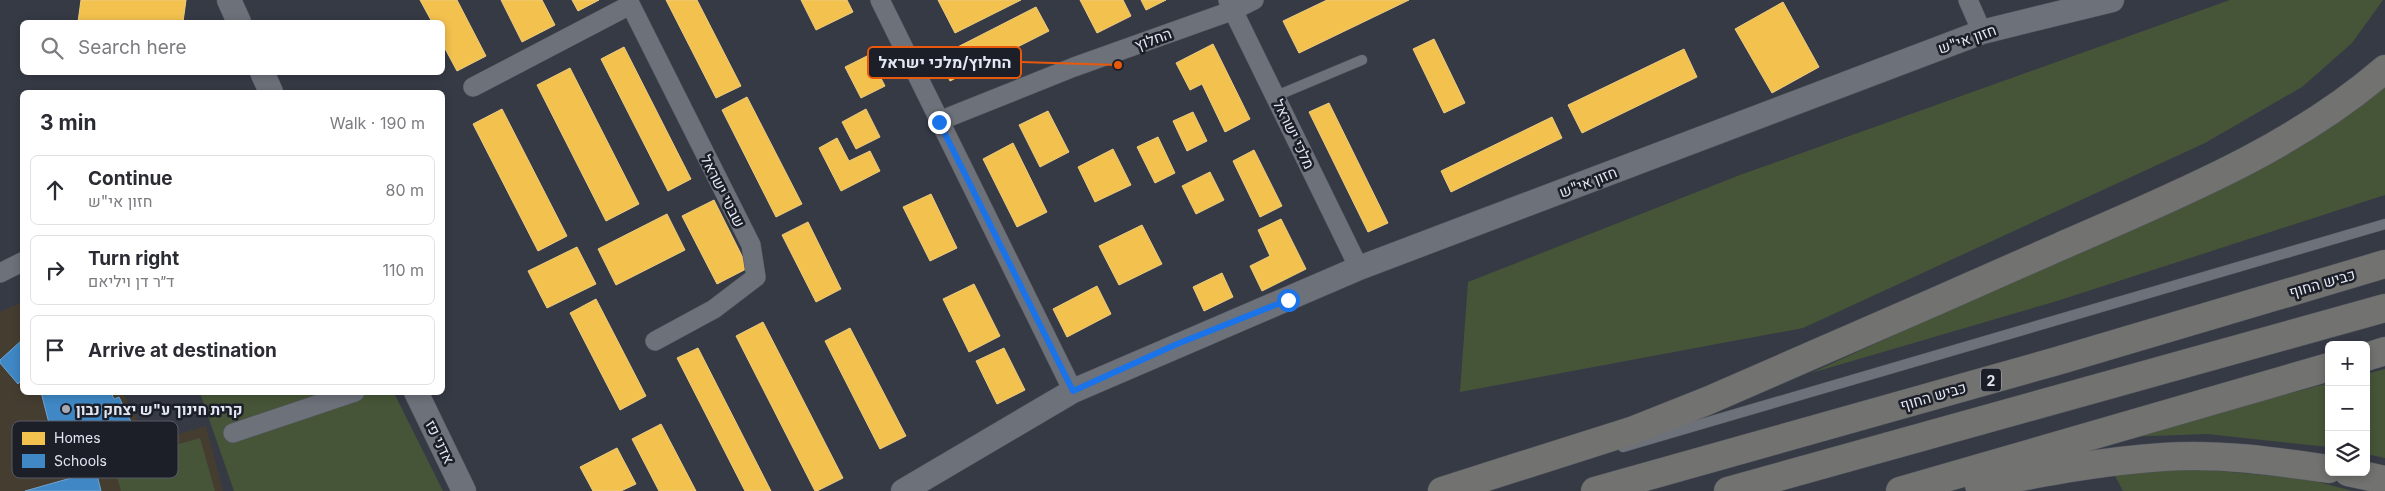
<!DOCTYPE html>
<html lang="en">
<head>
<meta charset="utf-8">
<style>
  :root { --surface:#fff; --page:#f7f7f7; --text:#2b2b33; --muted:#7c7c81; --line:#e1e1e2 }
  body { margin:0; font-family:Inter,Heebo,sans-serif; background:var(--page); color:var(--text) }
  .controls { position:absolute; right:15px; bottom:15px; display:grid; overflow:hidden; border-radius:8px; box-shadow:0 2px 8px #0003 }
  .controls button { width:45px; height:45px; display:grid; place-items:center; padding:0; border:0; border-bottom:1px solid var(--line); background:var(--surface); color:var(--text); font:25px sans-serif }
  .stop { position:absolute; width:15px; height:15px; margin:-11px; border:4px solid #1a73e8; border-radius:50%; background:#fff }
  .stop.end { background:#1a73e8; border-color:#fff; box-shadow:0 1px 5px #0008 }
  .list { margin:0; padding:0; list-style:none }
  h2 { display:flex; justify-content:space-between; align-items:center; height:65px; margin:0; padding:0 20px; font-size:21px }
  h2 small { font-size:16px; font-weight:400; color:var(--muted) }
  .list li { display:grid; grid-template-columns:32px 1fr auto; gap:15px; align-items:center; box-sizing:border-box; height:70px; margin:0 10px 10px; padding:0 10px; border:1px solid var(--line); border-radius:8px }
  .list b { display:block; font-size:19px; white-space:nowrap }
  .list p { margin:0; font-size:16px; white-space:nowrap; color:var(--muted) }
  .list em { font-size:16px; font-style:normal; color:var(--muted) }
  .icon { flex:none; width:28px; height:28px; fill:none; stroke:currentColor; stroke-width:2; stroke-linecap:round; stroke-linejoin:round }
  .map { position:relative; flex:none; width:2385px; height:491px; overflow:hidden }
  .search { position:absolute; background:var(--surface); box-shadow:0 2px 8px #0003; left:20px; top:20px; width:425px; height:55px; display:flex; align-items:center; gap:12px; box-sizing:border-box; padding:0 18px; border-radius:8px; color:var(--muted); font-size:19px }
  .panel { position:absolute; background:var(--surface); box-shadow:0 2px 8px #0003; left:20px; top:90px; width:425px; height:305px; border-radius:8px }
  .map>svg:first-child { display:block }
  .education { fill:#463d31 }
  .green { fill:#465538 }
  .homes { fill:#f2c14e; stroke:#edcc80 }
  .schools { fill:#3f88c5; stroke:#70a4d3 }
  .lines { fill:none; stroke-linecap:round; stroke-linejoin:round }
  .service-casing { stroke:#52565f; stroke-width:11 }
  .minor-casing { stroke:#52565f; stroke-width:20 }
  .tertiary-casing { stroke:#52565f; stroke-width:25 }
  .motorway-casing { stroke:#52565f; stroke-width:29 }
  .service { stroke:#6d717a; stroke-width:10 }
  .minor { stroke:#6d717a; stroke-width:19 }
  .tertiary { stroke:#6d717a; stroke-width:24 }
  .motorway { stroke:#727270; stroke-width:28 }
  .route { stroke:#1a73e8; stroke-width:6 }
  .poi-dot { fill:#a6aab7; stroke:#1c1f28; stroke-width:2 }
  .labels { text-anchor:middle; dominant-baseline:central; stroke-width:5; stroke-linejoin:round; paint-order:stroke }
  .shield { fill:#1c1f28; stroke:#a7abb7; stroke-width:1 }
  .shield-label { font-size:14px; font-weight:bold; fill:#e2e7f4 }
  .street-label { font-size:15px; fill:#e2e7f4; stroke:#1c1f28 }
  .poi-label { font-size:15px; font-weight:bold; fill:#e2e7f4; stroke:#1c1f28; text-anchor:start }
  .key { fill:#1c1f28; stroke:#575b65; stroke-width:1 }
  .key-label { font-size:14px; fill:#e2e7f4 }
  .leader { fill:none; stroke:#e8590c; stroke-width:2 }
  .callout-dot { fill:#e8590c; stroke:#1c1f28; stroke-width:2 }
  .callout { fill:#1c1f28; stroke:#e8590c; stroke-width:2 }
  .callout-label { font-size:16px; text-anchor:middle; font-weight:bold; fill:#e2e7f4 }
</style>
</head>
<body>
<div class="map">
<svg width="2385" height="491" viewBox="0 0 2385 491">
  <rect width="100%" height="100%" fill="#363a45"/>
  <polygon class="education" points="22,302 22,392 123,393 150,443 206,426 223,491 0,491 0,312"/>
  <g class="green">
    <polygon points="2230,0 2383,0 2352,43 2302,87 2205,143 1803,328 1460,392 1468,282 1740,175"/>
    <polygon points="2385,81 2385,195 2057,301 1811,373 2228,183"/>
    <polygon points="2385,369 2385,458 2366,454 2366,374"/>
    <polygon points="2329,383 2329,447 2207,434 2124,437"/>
    <polygon points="200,393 394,393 443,491 234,491"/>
    <polygon points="200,438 215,491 121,491 113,463"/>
    <polygon points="2175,467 2306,479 2353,491 2123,491 2113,472"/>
  </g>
  <g class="homes">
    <polygon points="81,0 186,0 183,22 78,22"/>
    <polygon points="420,0 457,0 486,56 457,71 442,43 442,22 432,22"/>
    <polygon points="501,0 542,0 555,25 522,42"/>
    <polygon points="572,0 599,0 578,11"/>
    <polygon points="666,0 697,0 741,86 716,98"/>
    <polygon points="801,0 847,0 853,12 816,30"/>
    <polygon points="938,0 1021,0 955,33"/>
    <polygon points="1080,0 1123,0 1131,16 1097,33"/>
    <polygon points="1141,0 1166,0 1146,10"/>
    <polygon points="1327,0 1409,0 1299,53 1283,21"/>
    <polygon points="1783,2 1819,67 1772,93 1735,29"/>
    <polygon points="1036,7 1049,31 950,81 938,57"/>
    <polygon points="1434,39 1465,103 1444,113 1413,49"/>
    <polygon points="1213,44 1250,119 1225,132 1202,84 1190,90 1176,63"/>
    <polygon points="624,47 691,179 668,191 601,59"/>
    <polygon points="1684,49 1697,77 1582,133 1568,105"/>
    <polygon points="869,55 885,86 861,98 845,67"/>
    <polygon points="570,68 639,204 606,221 537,85"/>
    <polygon points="747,97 802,204 776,217 722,110"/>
    <polygon points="1329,103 1388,223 1368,232 1309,112"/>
    <polygon points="502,109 567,236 538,251 473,124"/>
    <polygon points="866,109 880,137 856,149 842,122"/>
    <polygon points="1048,111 1069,152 1040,167 1019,125"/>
    <polygon points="1193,112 1207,141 1187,151 1173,121"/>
    <polygon points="1552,117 1562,138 1451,192 1441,171"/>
    <polygon points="1158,137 1175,173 1155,183 1137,147"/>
    <polygon points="837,138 849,161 870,151 880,171 841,191 819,148"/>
    <polygon points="1013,143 1047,212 1017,227 983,159"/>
    <polygon points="1113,149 1131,185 1095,202 1078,167"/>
    <polygon points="1254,150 1282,206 1260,217 1233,161"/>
    <polygon points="1210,172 1224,200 1196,214 1182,186"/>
    <polygon points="931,194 957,248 930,261 903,207"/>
    <polygon points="714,200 748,268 717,284 682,216"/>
    <polygon points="667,214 685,250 616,285 598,249"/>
    <polygon points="1281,219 1306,269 1262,291 1250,266 1270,256 1258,230"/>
    <polygon points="808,222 841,289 816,302 782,235"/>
    <polygon points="1142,225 1162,264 1119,285 1099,246"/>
    <polygon points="577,247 596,284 547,308 528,271"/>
    <polygon points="1222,273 1233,297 1204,311 1193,287"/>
    <polygon points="974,284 1000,336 969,352 943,299"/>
    <polygon points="1097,286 1111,314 1067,337 1053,309"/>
    <polygon points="596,299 646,396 620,410 570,313"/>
    <polygon points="763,322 843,478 817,491 815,491 736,336"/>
    <polygon points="850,328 906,436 880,449 825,341"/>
    <polygon points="698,348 771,491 745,491 677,358"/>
    <polygon points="1004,348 1025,390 997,404 976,361"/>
    <polygon points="661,424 696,491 659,491 632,439"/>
    <polygon points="617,448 636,484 621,491 593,491 580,467"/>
  </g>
  <g class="schools">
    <polygon points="22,340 22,380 18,384 0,363 0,360"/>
    <polygon points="41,392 111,392 114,399 119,397 137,434 95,454 72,430 52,435"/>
    <polygon points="96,471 101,491 25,491"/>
  </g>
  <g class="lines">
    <defs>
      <g id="service">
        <polyline points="1276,96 1362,60"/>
        <polyline points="1623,447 2385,224"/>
      </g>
      <g id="minor">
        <polyline points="628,0 751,245 756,277 714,309 655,341"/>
        <polyline points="880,0 1073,391"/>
        <polyline points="1228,0 1359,268"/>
        <polyline points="1968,0 1982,32"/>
        <polyline points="473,87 630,5"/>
        <polyline points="939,121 1074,67 1234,10 1254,0"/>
        <polyline points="0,273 22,262"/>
        <polyline points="233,433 355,392"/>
      </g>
      <g id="tertiary">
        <polyline points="229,0 239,22"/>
        <polyline points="262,72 271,92"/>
        <polyline points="416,392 464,491"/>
        <polyline points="903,491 1073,391 1359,268 1982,32 2112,0"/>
      </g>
      <g id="motorway">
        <polyline points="2366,357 2385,351"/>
        <polyline points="2348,472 2385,480"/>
        <path d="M 1979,485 C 2040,473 2101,461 2163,457 C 2218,453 2274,461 2329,469"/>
        <path d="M 1442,491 L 1634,430 L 1707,401 C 1824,350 1942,299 2059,247 C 2172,197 2290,151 2385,69"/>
        <polyline points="1595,491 2057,361 2385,264"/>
        <polyline points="1728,491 2385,308"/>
        <polyline points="1900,491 2329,367"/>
      </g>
    </defs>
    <use href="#service" class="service-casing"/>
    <use href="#minor" class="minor-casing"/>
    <use href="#tertiary" class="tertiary-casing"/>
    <use href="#motorway" class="motorway-casing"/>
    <use href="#service" class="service"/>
    <use href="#minor" class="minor"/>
    <use href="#tertiary" class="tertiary"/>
    <use href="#motorway" class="motorway"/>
  </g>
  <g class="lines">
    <polyline class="route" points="939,122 1073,391 1177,344 1288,300"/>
  </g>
  <circle class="poi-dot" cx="66" cy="409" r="5"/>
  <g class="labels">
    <rect class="shield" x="1981" y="368.5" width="20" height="23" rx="4"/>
    <g class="shield-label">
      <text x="1991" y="380">2</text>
    </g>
    <g class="street-label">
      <text transform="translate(1153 39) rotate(-20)">החלוץ</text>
      <text transform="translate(1967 39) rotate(-19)">חזון אי"ש</text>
      <text transform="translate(1294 134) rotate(64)">מלכי ישראל</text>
      <text transform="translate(1588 182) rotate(-21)">חזון אי"ש</text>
      <text transform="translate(723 191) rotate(63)">שבטי ישראל</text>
      <text transform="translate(2322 283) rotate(-16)">כביש החוף</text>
      <text transform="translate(1933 396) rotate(-16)">כביש החוף</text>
      <text transform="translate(440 442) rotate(64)">אדני פז</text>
    </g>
    <g class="poi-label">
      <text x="76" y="409">קרית חינוך ע"ש יצחק נבון</text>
    </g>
  </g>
  <rect x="12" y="421" width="166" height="57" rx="8" class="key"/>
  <rect x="22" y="432" width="23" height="13" fill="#f2c14e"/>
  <rect x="22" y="454" width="23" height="14" fill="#3f88c5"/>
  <g class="key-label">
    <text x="54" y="443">Homes</text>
    <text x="54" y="466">Schools</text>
  </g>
  <path class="leader" d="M1118 65L1021 62"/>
  <circle class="callout-dot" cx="1118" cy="65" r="5"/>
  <rect class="callout" x="868" y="47" width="153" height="31" rx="5"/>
  <g class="callout-label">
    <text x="945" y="68">החלוץ/מלכי ישראל</text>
  </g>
</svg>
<div class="controls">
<button>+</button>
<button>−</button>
<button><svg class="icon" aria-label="layers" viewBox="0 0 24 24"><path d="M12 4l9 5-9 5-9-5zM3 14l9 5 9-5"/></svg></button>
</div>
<div class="stop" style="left:1288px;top:300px"></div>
<div class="stop end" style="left:939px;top:122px"></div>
<div class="search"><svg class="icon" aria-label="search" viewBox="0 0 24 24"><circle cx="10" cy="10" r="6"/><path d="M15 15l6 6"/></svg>Search here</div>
<section class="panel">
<h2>3 min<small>Walk · 190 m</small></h2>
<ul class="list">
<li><svg class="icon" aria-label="ahead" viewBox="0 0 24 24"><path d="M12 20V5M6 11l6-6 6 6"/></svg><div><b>Continue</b><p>חזון אי&quot;ש</p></div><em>80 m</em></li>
<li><svg class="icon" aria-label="right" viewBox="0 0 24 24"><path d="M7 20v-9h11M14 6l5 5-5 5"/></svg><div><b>Turn right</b><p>ד״ר דן ויליאם</p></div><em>110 m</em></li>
<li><svg class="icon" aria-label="arrive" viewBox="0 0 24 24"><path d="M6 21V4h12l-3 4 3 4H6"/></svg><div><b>Arrive at destination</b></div></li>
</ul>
</section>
</div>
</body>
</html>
